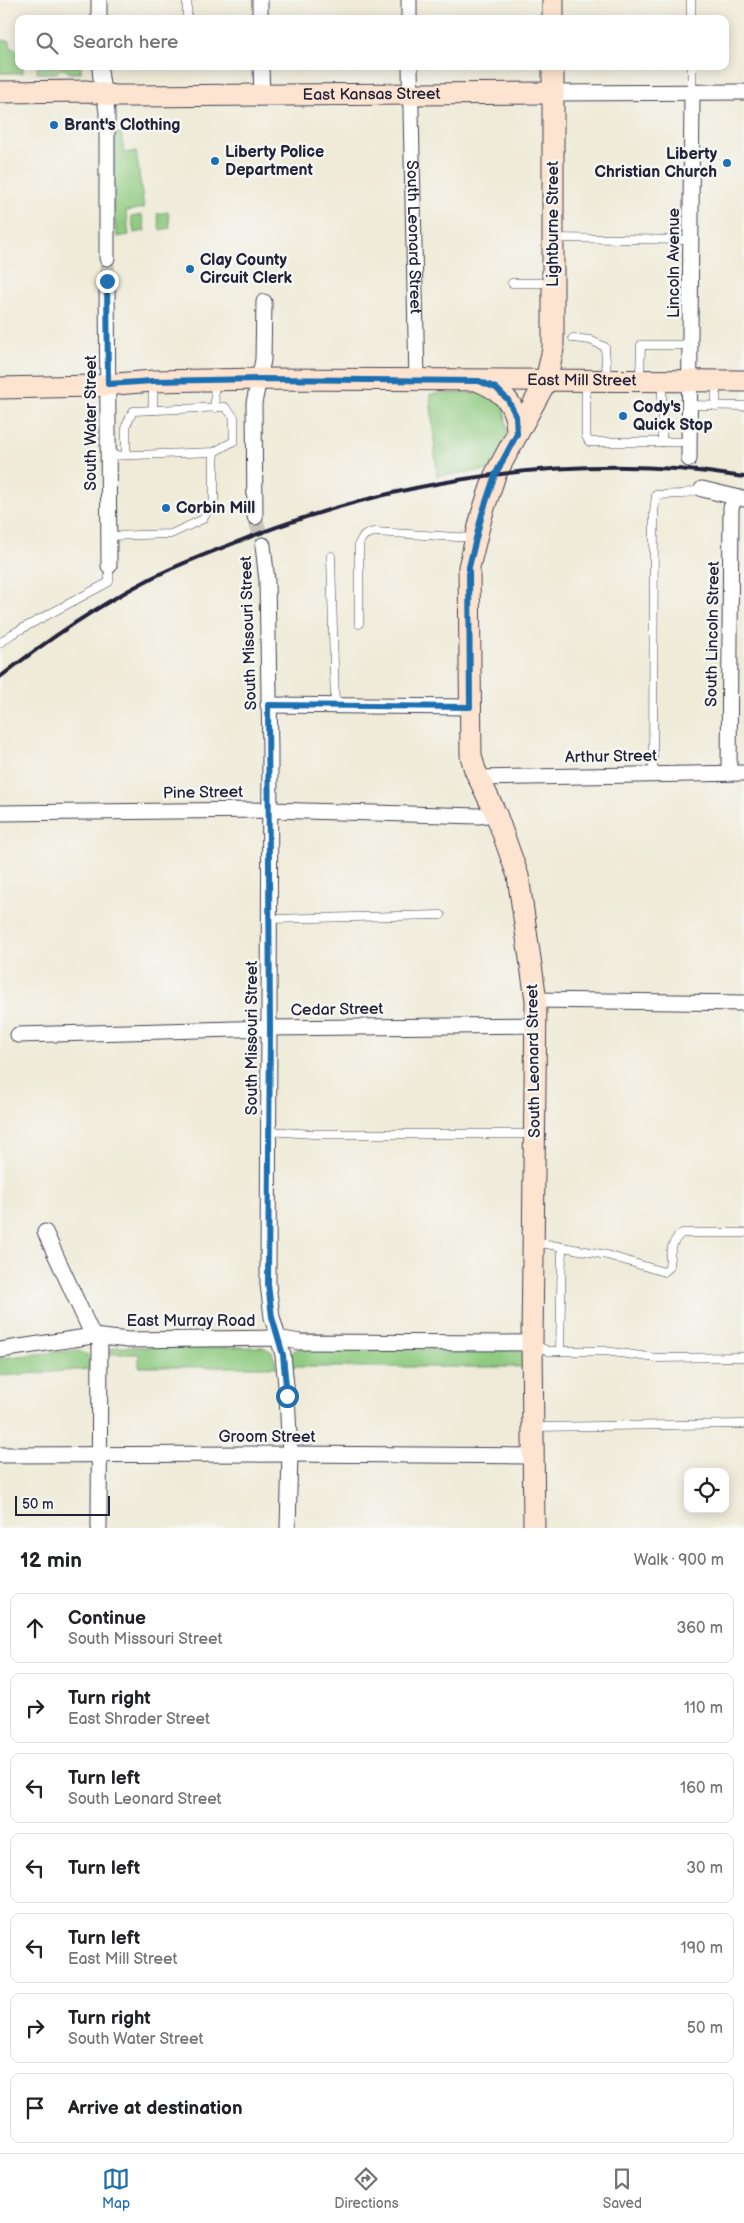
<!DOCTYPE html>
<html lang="en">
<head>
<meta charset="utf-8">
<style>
  :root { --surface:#fff; --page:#f2f2f2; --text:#202124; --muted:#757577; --line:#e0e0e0; --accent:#1f6fb2 }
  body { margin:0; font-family:"Balsamiq Sans",sans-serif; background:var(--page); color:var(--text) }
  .controls { position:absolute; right:15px; bottom:15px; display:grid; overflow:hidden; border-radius:10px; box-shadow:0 2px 12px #0003 }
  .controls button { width:45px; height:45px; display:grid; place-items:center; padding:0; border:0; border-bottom:1px solid var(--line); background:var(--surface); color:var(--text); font:25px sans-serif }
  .scale { position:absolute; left:15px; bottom:12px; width:95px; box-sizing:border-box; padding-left:5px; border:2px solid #22223b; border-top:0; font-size:14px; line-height:18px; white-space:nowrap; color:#22223b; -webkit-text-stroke:4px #f6f6f2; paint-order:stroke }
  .stop { position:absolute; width:15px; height:15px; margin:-11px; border:4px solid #1f6fb2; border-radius:50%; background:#fff }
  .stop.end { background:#1f6fb2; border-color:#fff; box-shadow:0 1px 5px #0008 }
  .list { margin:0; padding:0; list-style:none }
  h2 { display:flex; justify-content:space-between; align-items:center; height:65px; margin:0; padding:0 20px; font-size:21px }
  h2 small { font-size:16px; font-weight:400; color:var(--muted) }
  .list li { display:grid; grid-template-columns:32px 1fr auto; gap:15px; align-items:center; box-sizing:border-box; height:70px; margin:0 10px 10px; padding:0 10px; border:1px solid var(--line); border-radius:10px }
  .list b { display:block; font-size:19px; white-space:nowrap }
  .list p { margin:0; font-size:16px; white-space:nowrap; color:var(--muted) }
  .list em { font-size:16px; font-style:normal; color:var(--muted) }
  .icon { flex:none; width:28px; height:28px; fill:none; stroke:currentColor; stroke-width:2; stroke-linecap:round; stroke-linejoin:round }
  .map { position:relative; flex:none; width:744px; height:1528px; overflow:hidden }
  .search { position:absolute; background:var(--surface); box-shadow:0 2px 12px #0003; left:15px; right:15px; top:15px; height:55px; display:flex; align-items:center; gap:12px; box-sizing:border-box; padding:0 18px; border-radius:10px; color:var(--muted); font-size:19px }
  .sheet { height:625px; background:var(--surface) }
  nav { display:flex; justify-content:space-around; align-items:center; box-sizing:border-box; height:70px; border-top:1px solid var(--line); background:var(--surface); font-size:14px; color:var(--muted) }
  nav a { display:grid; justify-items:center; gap:2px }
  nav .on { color:var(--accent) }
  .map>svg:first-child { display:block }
  .green { fill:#8eca80; stroke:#58765e }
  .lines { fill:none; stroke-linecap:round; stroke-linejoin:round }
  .street-tunnel { stroke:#c6c3b9; stroke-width:15; stroke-dasharray:15 8; stroke-linecap:butt }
  .lane-casing { stroke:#414053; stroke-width:9 }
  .street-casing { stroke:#414053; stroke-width:17 }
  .secondary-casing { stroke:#414053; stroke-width:23 }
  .lane { stroke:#fff; stroke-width:8 }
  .street { stroke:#fff; stroke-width:15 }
  .secondary { stroke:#fde4d0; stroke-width:21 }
  .rail { stroke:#22223b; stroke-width:4 }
  .route { stroke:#1f6fb2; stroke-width:6 }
  .poi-dot { fill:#1f6fb2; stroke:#f6f6f2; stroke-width:2 }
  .labels { text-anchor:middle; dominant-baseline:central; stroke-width:5; stroke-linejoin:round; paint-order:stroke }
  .street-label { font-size:16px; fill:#22223b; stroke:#f6f6f2 }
  .poi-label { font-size:16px; font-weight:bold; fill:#22223b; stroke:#f6f6f2; text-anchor:start }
</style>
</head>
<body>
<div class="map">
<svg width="744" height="1528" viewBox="0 0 744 1528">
  <rect width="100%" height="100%" fill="#f6f6f2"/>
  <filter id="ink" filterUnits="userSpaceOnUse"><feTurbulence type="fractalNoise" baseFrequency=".02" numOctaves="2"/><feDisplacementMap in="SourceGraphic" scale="10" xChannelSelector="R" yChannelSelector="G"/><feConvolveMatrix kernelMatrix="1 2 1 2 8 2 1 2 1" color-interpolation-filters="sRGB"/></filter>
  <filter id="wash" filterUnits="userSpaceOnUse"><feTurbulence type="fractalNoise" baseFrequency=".0096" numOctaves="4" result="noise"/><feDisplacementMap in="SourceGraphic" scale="20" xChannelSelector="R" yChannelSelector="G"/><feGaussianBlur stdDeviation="1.12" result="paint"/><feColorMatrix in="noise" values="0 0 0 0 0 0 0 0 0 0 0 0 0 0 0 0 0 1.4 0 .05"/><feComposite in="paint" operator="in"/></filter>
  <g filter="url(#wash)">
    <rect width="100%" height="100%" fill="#efebd8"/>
    <g class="green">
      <polygon points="0,40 10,41 11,48 19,49 19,66 23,66 23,73 0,73"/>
      <polygon points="81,66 81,73 70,73 64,69 58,70 57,73 37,73 37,67"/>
      <polygon points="121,133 124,153 136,151 144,208 126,211 129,235 117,237 113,212 113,134"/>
      <polygon points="168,212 170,228 160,230 157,214"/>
      <polygon points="142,215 145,231 134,233 131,217"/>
      <polygon points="476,393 493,396 504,406 508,435 489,470 437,476 430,394"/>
      <polygon points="117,1347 263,1347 272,1352 277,1367 139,1367 139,1354 108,1354 103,1360 108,1350"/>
      <polygon points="298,1348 519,1350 523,1354 524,1367 292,1367 292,1379 290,1354"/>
      <polygon points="76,1350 88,1355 90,1369 0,1376 0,1358"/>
    </g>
  </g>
  <g filter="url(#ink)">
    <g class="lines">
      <g class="street-tunnel">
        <polyline points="107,258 107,281"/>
        <polyline points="255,517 263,545"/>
      </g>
      <defs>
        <g id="lane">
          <polyline points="187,0 187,19"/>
          <polyline points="691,0 691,19"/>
          <polyline points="692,66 692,92"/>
          <polyline points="554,238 691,240"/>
          <polyline points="512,283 550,283"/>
          <polyline points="573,338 590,340 605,347 607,379"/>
          <polyline points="640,378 641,345 691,345"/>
          <polyline points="214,381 215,408"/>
          <polyline points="153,382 153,410"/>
          <polyline points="586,383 586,436 589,442 662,442 662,381"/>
          <polyline points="716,383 716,406"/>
          <polyline points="689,405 744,406"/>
          <polyline points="662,442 689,442"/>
          <polyline points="108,456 214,452 234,441 234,417 225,407 133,411 126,426 126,455"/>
          <polyline points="109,536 171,534 203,519 214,501 214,452"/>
          <polyline points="331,556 335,706"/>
          <path d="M 359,624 L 359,544 C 362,536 366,533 375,532 L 473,538"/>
          <polyline points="0,643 12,634 109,582 109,566"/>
          <polyline points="653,774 654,513 656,495 682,494 702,489"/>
          <polyline points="270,919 441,915"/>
          <polyline points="269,1131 313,1134 533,1134"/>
          <path d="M 535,1242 L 607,1255 L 664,1272 L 669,1268 C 670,1254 670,1242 682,1233 L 744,1233"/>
          <polyline points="534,1344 548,1351 605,1351 656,1358 744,1357"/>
          <polyline points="560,1351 562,1247"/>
          <polyline points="534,1427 744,1424"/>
        </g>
        <g id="street">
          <polyline points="99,0 99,19"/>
          <polyline points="260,0 260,19"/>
          <polyline points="409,0 409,19"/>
          <path d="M 100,66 C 100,82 105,96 107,112 L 107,258"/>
          <polyline points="261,66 262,96"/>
          <path id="s1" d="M 410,66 L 417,381"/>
          <polyline points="553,93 744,92"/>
          <polyline points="107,281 109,566"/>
          <polyline points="689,459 692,92"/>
          <polyline points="702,489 744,499"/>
          <polyline points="255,517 254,403 263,360 264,302"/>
          <polyline points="263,545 267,581 270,751 268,1284 272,1317 283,1355 287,1396 290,1454 288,1528"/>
          <polyline points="268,705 470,707"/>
          <polyline points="729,773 731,508 735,497"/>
          <polyline points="478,778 744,773"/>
          <polyline points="0,813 270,810 478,816 496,814"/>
          <polyline points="536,1000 744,1003"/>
          <polyline points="18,1035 270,1028 536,1025"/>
          <polyline points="45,1232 93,1336"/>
          <polyline points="0,1350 93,1336 128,1340 277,1338 300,1342 532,1343"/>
          <polyline points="0,1455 290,1454 534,1456"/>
          <polyline points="99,1528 100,1338"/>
        </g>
        <g id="secondary">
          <polyline points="553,19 553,0"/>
          <path id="s2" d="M 0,92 L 87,91 L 115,96 L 132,96 L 553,93"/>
          <path d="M 479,381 C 505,392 517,405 517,434"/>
          <path id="s3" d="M 0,388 L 92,386 L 153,381 L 260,379 L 744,381"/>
          <polyline points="534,1528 532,1343 536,1000 518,876 496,814 475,770 471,756 469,567 482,514 495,475 546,381 553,349 553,66"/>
        </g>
      </defs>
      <use href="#lane" class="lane-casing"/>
      <use href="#street" class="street-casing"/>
      <use href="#secondary" class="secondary-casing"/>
      <use href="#lane" class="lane"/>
      <use href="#street" class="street"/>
      <use href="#secondary" class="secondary"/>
      <path class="rail" d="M 0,677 C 46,641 94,608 146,581 C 175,565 206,554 237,542 C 394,479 577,450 744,477"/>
    </g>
  </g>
  <g class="lines" filter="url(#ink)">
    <polyline class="route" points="107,281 108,384 153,381 260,379 479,381 496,388 508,400 516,416 517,434 495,475 482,514 469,567 470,707 268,705 270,1028 268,1284 272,1317 283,1355 287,1396"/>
  </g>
  <g class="poi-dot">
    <circle cx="54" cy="125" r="5"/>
    <circle cx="215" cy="161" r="5"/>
    <circle cx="727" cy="163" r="5"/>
    <circle cx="190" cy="269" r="5"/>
    <circle cx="623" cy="416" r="5"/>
    <circle cx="166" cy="508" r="5"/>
  </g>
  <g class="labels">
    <g class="street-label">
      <text stroke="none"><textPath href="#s2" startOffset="372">East Kansas Street</textPath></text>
      <text transform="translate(553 224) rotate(-90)">Lightburne Street</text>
      <text stroke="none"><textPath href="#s1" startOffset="171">South Leonard Street</textPath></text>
      <text transform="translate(674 263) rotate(-90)">Lincoln Avenue</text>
      <text stroke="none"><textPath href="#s3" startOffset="582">East Mill Street</textPath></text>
      <text transform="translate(91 423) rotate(-90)">South Water Street</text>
      <text transform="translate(249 633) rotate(-92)">South Missouri Street</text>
      <text transform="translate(713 634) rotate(-89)">South Lincoln Street</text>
      <text transform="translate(611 757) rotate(-1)">Arthur Street</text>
      <text transform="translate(203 793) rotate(-1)">Pine Street</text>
      <text transform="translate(337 1010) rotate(-1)">Cedar Street</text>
      <text transform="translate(252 1038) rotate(-90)">South Missouri Street</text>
      <text transform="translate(534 1061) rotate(-91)">South Leonard Street</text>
      <text x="191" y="1321">East Murray Road</text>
      <text x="267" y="1437">Groom Street</text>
    </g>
    <g class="poi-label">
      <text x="64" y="125">Brant's Clothing</text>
      <text x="225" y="152">Liberty Police<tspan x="225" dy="18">Department</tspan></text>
      <text x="717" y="154" text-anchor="end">Liberty<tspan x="717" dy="18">Christian Church</tspan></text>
      <text x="200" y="260">Clay County<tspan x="200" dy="18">Circuit Clerk</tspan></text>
      <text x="633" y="407">Cody's<tspan x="633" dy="18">Quick Stop</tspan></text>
      <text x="176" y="508">Corbin Mill</text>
    </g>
  </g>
</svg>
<div class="controls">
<button><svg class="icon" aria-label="locate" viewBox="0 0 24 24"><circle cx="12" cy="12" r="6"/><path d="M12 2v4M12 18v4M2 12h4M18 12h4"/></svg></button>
</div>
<div class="scale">50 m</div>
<div class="stop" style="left:287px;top:1396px"></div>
<div class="stop end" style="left:107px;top:281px"></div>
<div class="search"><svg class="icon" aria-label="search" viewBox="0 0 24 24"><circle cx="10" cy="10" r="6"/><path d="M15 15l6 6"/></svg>Search here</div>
</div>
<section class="sheet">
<h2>12 min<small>Walk · 900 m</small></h2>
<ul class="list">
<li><svg class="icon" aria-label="ahead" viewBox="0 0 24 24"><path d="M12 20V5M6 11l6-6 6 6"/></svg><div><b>Continue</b><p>South Missouri Street</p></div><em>360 m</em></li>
<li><svg class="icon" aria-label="right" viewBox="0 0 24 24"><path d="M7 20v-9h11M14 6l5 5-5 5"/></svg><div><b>Turn right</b><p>East Shrader Street</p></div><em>110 m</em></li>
<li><svg class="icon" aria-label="left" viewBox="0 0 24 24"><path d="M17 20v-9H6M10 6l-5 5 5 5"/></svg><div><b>Turn left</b><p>South Leonard Street</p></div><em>160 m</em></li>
<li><svg class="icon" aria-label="left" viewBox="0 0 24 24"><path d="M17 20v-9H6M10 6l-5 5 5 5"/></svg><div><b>Turn left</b></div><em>30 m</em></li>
<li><svg class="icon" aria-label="left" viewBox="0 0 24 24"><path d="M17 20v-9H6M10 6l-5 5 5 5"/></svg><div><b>Turn left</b><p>East Mill Street</p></div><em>190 m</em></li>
<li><svg class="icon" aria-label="right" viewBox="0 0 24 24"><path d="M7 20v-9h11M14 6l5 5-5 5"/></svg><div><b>Turn right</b><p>South Water Street</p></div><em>50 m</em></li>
<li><svg class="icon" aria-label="arrive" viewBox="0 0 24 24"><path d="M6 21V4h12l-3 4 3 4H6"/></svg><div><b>Arrive at destination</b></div></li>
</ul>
</section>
<nav>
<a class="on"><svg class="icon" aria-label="map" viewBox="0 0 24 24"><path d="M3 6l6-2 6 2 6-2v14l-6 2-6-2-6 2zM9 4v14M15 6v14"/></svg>Map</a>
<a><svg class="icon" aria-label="directions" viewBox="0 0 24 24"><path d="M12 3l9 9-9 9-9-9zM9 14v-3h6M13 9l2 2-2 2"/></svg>Directions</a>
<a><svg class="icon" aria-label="saved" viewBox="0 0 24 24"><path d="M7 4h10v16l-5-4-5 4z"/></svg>Saved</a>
</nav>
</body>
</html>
